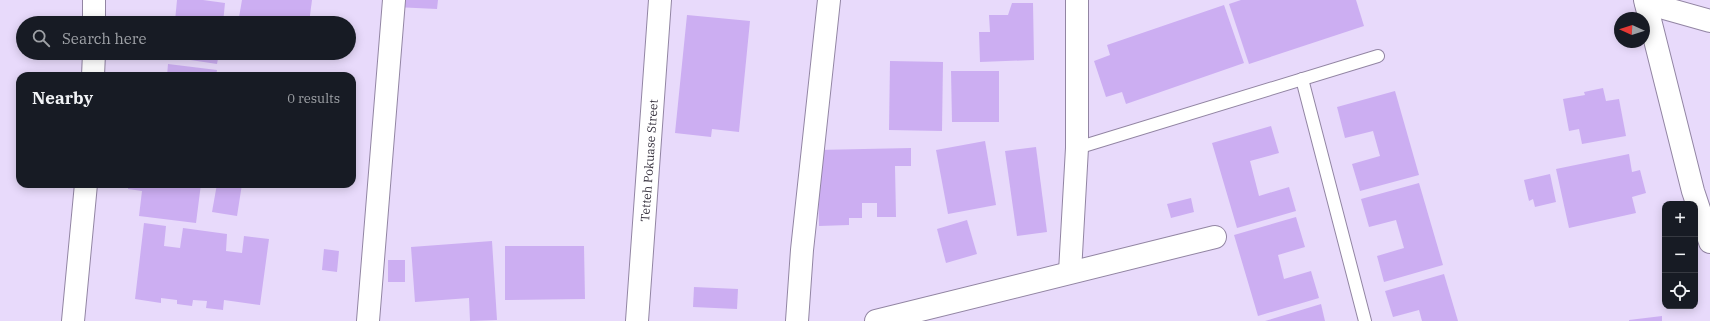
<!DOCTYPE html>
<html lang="en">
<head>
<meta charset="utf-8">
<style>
  :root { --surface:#171b24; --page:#20242c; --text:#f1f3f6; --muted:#9ea1a6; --line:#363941 }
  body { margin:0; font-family:"IBM Plex Serif",serif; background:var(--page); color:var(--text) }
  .controls { position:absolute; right:12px; bottom:12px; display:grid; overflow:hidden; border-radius:8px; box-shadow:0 2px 10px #0003 }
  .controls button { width:36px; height:36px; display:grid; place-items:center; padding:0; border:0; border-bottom:1px solid var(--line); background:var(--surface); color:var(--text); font:20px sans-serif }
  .compass { position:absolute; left:1614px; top:12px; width:36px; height:36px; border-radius:50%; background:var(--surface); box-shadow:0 2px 10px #0003; rotate:273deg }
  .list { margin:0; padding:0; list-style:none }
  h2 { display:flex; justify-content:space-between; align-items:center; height:52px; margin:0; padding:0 16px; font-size:17px }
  h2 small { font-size:13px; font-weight:400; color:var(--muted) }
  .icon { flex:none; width:22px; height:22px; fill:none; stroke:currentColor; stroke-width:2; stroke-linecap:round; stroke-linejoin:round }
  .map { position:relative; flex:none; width:1710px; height:321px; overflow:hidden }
  .search { position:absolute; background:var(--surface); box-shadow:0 2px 10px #0003; left:16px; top:16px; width:340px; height:44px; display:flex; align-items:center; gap:10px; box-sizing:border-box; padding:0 14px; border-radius:22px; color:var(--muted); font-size:15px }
  .panel { position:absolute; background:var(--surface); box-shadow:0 2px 10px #0003; left:16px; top:72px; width:340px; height:116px; border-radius:12px }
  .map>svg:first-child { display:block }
  .building { fill:#ccaef2 }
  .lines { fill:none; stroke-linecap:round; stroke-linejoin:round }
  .lane-casing { stroke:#9285a3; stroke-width:14 }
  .street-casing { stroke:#9285a3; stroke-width:24 }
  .lane { stroke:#fff; stroke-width:12 }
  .street { stroke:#fff; stroke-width:22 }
  .labels { text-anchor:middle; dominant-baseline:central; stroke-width:3; stroke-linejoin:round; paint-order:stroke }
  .street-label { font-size:12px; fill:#3a3541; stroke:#e8dafb }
</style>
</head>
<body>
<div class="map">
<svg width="1710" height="321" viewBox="0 0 1710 321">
  <rect width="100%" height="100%" fill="#e8dafb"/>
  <g class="building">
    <polygon points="177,0 203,0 225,3 223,23 153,23 153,18 175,21"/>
    <polygon points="242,0 312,0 309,23 238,23"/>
    <polygon points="396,0 438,0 437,9 395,7"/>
    <polygon points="1241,0 1356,0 1364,26 1249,64 1229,4"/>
    <polygon points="1012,3 1033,3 1034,60 980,62 979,32 990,32 989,15 1008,15"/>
    <polygon points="1224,5 1244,63 1126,104 1122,92 1106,97 1094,61 1110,55 1107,45"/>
    <polygon points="687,15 750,21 739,132 712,129 711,137 675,133"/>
    <polygon points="164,53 219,53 217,64 164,56"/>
    <polygon points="890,61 943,62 942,131 889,130"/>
    <polygon points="168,64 217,70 216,76 167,76"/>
    <polygon points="951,71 999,71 999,122 952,122"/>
    <polygon points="1603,88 1606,101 1619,99 1626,136 1582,144 1579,129 1569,131 1563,99 1585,95 1584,92"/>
    <polygon points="1395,91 1419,175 1360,191 1352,164 1380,156 1373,131 1345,138 1337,107"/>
    <polygon points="1271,126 1279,153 1250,161 1259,196 1289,187 1296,211 1237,228 1212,143"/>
    <polygon points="985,141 996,205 948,214 936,150"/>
    <polygon points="1036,147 1047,232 1017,236 1005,151"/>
    <polygon points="911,148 911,166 895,166 896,217 877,217 877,203 862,203 862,218 849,218 849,225 819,226 817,150"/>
    <polygon points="1629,154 1632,172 1640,170 1646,193 1632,197 1636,213 1569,228 1556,169"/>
    <polygon points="1550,174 1556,202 1535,207 1533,199 1529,201 1524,180"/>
    <polygon points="1419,183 1443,265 1384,282 1377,256 1404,248 1396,220 1369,227 1361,199"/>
    <polygon points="128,184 201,184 196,223 139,216 142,191 128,189"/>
    <polygon points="217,184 242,184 237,216 212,212"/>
    <polygon points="1191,198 1194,212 1171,218 1167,204"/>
    <polygon points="1296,217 1305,247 1278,255 1284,279 1311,271 1319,298 1258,316 1234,235"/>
    <polygon points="967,220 977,254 946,263 937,229"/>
    <polygon points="144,223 166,226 164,246 180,248 183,228 227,234 226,251 242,253 244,236 269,239 260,305 224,300 223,310 206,308 207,301 193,300 192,306 177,304 177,300 161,298 161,303 135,299"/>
    <polygon points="492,241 497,320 470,321 469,298 415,302 411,247"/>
    <polygon points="505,246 584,246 585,299 505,300"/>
    <polygon points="324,249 339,251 337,272 322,270"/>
    <rect x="388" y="260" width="17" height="22"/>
    <polygon points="1444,274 1458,321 1422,321 1419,310 1393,317 1385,291"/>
    <polygon points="694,287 738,289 737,309 693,307"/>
    <polygon points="1321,304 1325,321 1265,321"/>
    <polygon points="1662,316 1662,321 1629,321 1629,320"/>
  </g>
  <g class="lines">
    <defs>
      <g id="lane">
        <polyline points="1302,79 1365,321"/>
        <polyline points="1077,148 1378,56"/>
      </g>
      <g id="street">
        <polyline points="1645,0 1693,191 1710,242"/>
        <polyline points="1646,3 1710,21"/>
        <polyline points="94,23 94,0"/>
        <polyline points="93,76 94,53"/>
        <polyline points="1070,272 1077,148 1077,0"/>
        <polyline points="73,321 86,184"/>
        <polyline points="368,321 394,0"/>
        <path id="s1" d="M 637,321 L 660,0"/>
        <polyline points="797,321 802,250 829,0"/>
        <polyline points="876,321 1215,237"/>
      </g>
    </defs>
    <use href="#lane" class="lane-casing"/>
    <use href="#street" class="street-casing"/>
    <use href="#lane" class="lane"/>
    <use href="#street" class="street"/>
  </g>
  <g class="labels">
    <g class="street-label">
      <text stroke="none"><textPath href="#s1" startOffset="161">Tetteh Pokuase Street</textPath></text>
    </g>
  </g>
</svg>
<div class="controls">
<button>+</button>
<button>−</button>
<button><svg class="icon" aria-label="locate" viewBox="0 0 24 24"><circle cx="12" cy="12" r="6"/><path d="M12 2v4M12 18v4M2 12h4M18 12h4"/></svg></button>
</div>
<svg class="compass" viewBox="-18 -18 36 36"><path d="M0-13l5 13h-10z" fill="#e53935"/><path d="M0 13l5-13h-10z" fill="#9ea1a6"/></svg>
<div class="search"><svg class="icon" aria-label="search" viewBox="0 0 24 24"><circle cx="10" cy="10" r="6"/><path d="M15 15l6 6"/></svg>Search here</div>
<section class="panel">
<h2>Nearby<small>0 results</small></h2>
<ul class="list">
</ul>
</section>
</div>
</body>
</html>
